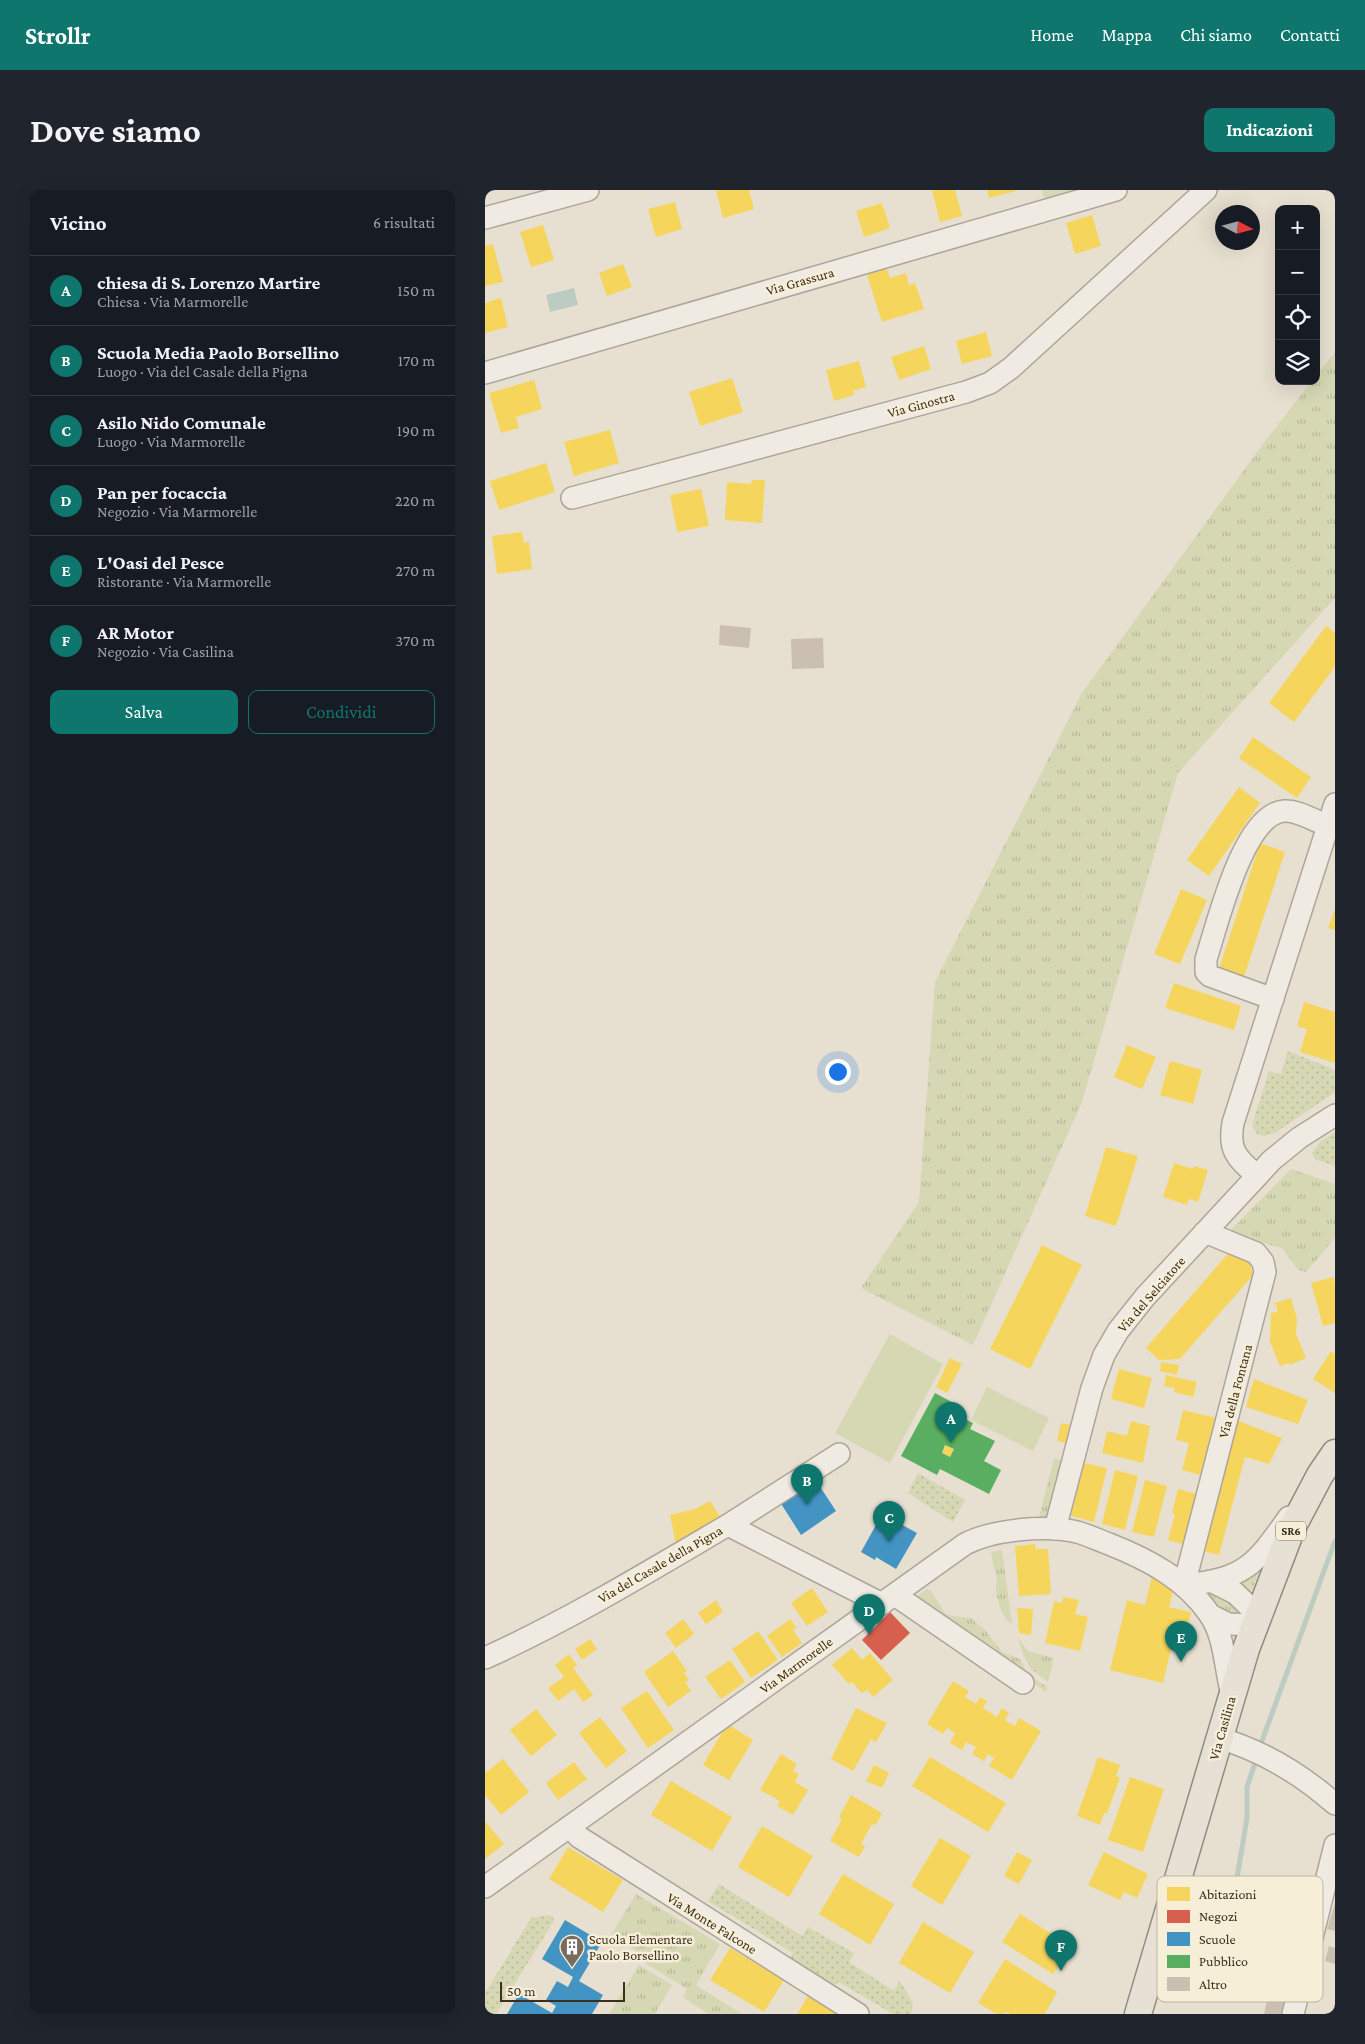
<!DOCTYPE html>
<html lang="it">
<head>
<meta charset="utf-8">
<style>
  :root { --surface:#171b24; --page:#20242c; --text:#f1f3f6; --muted:#9ea1a6; --line:#363941; --accent:#0f766e }
  body { margin:0; font-family:"Crimson Pro",serif; background:var(--page); color:var(--text) }
  .controls { position:absolute; right:15px; top:15px; display:grid; overflow:hidden; border-radius:10px; box-shadow:0 5px 20px #0002 }
  .controls button { width:45px; height:45px; display:grid; place-items:center; padding:0; border:0; border-bottom:1px solid var(--line); background:var(--surface); color:var(--text); font:25px sans-serif }
  .compass { position:absolute; left:730px; top:15px; width:45px; height:45px; border-radius:50%; background:var(--surface); box-shadow:0 5px 20px #0002; rotate:96deg }
  .scale { position:absolute; left:15px; bottom:12px; width:125px; box-sizing:border-box; padding-left:5px; border:2px solid #3d2e20; border-top:0; font-size:14px; line-height:18px; white-space:nowrap; color:#3d2e20; -webkit-text-stroke:4px #f7eed8; paint-order:stroke }
  .you { position:absolute; left:352px; top:881px; width:18px; height:18px; margin:-12px; border:4px solid #fff; border-radius:50%; background:#1a73e8; box-shadow:0 0 0 8px #1a73e833 }
  .badge { display:grid; place-items:center; width:32px; height:32px; border-radius:50%; background:var(--accent); color:#fff; font-size:16px; font-weight:700 }
  .pin { position:absolute; translate:-50% -41px; filter:drop-shadow(0 1px 2px #0008) }
  .pin::after { content:''; position:absolute; top:26px; width:18px; height:15px; background:inherit; clip-path:polygon(0 0,100% 0,50% 100%) }
  .list { margin:0; padding:0; list-style:none }
  h2 { display:flex; justify-content:space-between; align-items:center; height:65px; margin:0; padding:0 20px; font-size:21px }
  h2 small { font-size:16px; font-weight:400; color:var(--muted) }
  .list li { display:grid; grid-template-columns:32px 1fr auto; gap:15px; align-items:center; box-sizing:border-box; height:70px; padding:0 20px; border-top:1px solid var(--line) }
  .list b { display:block; font-size:19px; white-space:nowrap }
  .list p { margin:0; font-size:16px; white-space:nowrap; color:var(--muted) }
  .list em { font-size:16px; font-style:normal; color:var(--muted) }
  .actions { display:flex; gap:10px; padding:15px 20px }
  .actions a { flex:1; padding:11px 0; border:1px solid var(--accent); border-radius:10px; text-align:center; font-size:18px; color:var(--accent) }
  .actions .main { background:var(--accent); color:#fff }
  .icon { flex:none; width:28px; height:28px; fill:none; stroke:currentColor; stroke-width:2; stroke-linecap:round; stroke-linejoin:round }
  .map { position:relative; flex:none; width:850px; height:1824px; overflow:hidden; border-radius:10px }
  header { display:flex; align-items:center; gap:30px; box-sizing:border-box; height:70px; padding:0 25px; background:var(--accent); color:#fff }
  header strong { font-size:24px }
  nav { display:flex; gap:28px; margin-inline-start:auto; font-size:18px }
  .intro { display:flex; align-items:center; justify-content:space-between; box-sizing:border-box; height:120px; padding:0 30px }
  h1 { margin:0; font-size:35px }
  .button { padding:12px 22px; border-radius:10px; background:var(--accent); color:#fff; font-size:18px; font-weight:700 }
  main { display:flex; gap:30px; padding:0 30px }
  aside { flex:1; background:var(--surface); border-radius:10px; box-shadow:0 5px 20px #0002 }
  .map>svg:first-child { display:block }
  .grass { fill:url(#grass-tufts) }
  .park { fill:url(#park-dots) }
  .pitch { fill:#d6d7b3 }
  .water { fill:#bcccc2 }
  .homes { fill:#f6d55c }
  .shops { fill:#d6604d }
  .schools { fill:#4393c3 }
  .public { fill:#5aae61; fill-rule:evenodd }
  .lines { fill:none; stroke-linecap:round; stroke-linejoin:round }
  .stream { stroke:#bcccc2; stroke-width:5 }
  .building { fill:#cbbfb2 }
  .minor-casing { stroke:#ada599; stroke-width:24 }
  .major-casing { stroke:#928b80; stroke-width:29 }
  .minor { stroke:#efebe3; stroke-width:21 }
  .major { stroke:#e6e1d4; stroke-width:26 }
  .labels { text-anchor:middle; dominant-baseline:central; stroke-width:5; stroke-linejoin:round; paint-order:stroke }
  .shield { fill:#f7eed8; stroke:#756857; stroke-width:1 }
  .shield-label { font-size:12px; font-weight:bold; fill:#3d2e20 }
  .street-label { font-size:14px; fill:#3d2e20; stroke:#f7eed8 }
  .poi-label { font-size:14px; fill:#3d2e20; stroke:#f7eed8; text-anchor:start }
  .key { fill:#f7eed8; stroke:#bfb4a1; stroke-width:1 }
  .key-label { font-size:14px; fill:#3d2e20 }
</style>
</head>
<body>
<header>
<strong>Strollr</strong>
<nav><a>Home</a><a>Mappa</a><a>Chi siamo</a><a>Contatti</a></nav>
</header>
<div class="intro"><h1>Dove siamo</h1><a class="button">Indicazioni</a></div>
<main>
<aside>
<h2>Vicino<small>6 risultati</small></h2>
<ul class="list">
<li><span class="badge">A</span><div><b>chiesa di S. Lorenzo Martire</b><p>Chiesa · Via Marmorelle</p></div><em>150 m</em></li>
<li><span class="badge">B</span><div><b>Scuola Media Paolo Borsellino</b><p>Luogo · Via del Casale della Pigna</p></div><em>170 m</em></li>
<li><span class="badge">C</span><div><b>Asilo Nido Comunale</b><p>Luogo · Via Marmorelle</p></div><em>190 m</em></li>
<li><span class="badge">D</span><div><b>Pan per focaccia</b><p>Negozio · Via Marmorelle</p></div><em>220 m</em></li>
<li><span class="badge">E</span><div><b>L'Oasi del Pesce</b><p>Ristorante · Via Marmorelle</p></div><em>270 m</em></li>
<li><span class="badge">F</span><div><b>AR Motor</b><p>Negozio · Via Casilina</p></div><em>370 m</em></li>
</ul>
<div class="actions"><a class="main">Salva</a><a>Condividi</a></div>
</aside>
<div class="map">
<svg width="850" height="1824" viewBox="0 0 850 1824">
  <defs>
    <pattern id="grass-tufts" width="24" height="20" patternUnits="userSpaceOnUse" patternTransform="scale(1.25)"><rect width="24" height="20" fill="#d6d7b3"/><path d="M3 7l-1-3M5 7V3M7 7l1-3M15 17l-1-3M17 17v-4M19 17l1-3" fill="none" stroke="#b9b99a"/></pattern>
    <pattern id="park-dots" width="8" height="8" patternUnits="userSpaceOnUse" patternTransform="scale(1.25)"><rect width="8" height="8" fill="#d6d7b3"/><path d="M2 2h.1M6 6h.1" fill="none" stroke="#b9b99a" stroke-width="1.8" stroke-linecap="round"/></pattern>
  </defs>
  <rect width="100%" height="100%" fill="#e7e0d1"/>
  <g class="grass">
    <polygon points="557,0 596,0 560,10"/>
    <polygon points="850,162 850,408 693,583 597,912 488,1155 376,1098 434,1012 450,792 597,503 775,258 827,191 831,191 831,186"/>
    <polygon points="806,979 850,994 850,1048 821,1082 813,1080 797,1058 758,1047 745,1041"/>
    <polygon points="569,1268 578,1271 563,1330 554,1327"/>
    <path d="M 517,1360 L 527,1434 C 518,1430 511,1408 511,1398 C 511,1395 512,1393 512,1390 C 510,1380 507,1372 506,1362 Z"/>
    <polygon points="777,1375 764,1407 752,1392"/>
    <polygon points="710,1397 734,1400 757,1423 755,1425 743,1429"/>
    <polygon points="442,1399 446,1401 460,1423 467,1426 486,1428 500,1440 517,1462 535,1469 542,1483 562,1497 561,1502 430,1408"/>
    <polygon points="533,1448 543,1461 569,1468 563,1492 546,1479 538,1464"/>
    <polygon points="151,1704 235,1754 211,1795 257,1824 223,1824 198,1807 202,1799 157,1771 159,1766 126,1745"/>
    <polygon points="154,1775 187,1795 170,1824 124,1824"/>
  </g>
  <g class="park">
    <polygon points="803,861 850,880 850,902 790,943 779,946 772,944 767,935 784,881 796,884"/>
    <polygon points="850,942 850,976 830,969 827,963 835,952"/>
    <polygon points="433,1283 480,1310 468,1332 423,1303"/>
    <polygon points="234,1694 317,1746 323,1737 369,1763 364,1772 409,1801 414,1791 416,1793 428,1813 426,1824 408,1824 354,1792 344,1799 303,1771 308,1763 223,1711"/>
    <polygon points="64,1725 70,1729 11,1824 0,1824 0,1803 46,1728"/>
  </g>
  <g class="pitch">
    <polygon points="405,1144 458,1174 405,1273 350,1243"/>
    <polygon points="502,1197 564,1228 548,1261 486,1230"/>
  </g>
  <polygon class="water" points="89,98 93,115 65,122 61,105"/>
  <g class="homes">
    <polygon points="231,0 264,0 269,19 238,28"/>
    <polygon points="447,0 470,0 477,26 455,32"/>
    <polygon points="502,0 530,0 531,1 504,8"/>
    <polygon points="190,12 197,39 171,47 163,19"/>
    <polygon points="397,13 405,38 379,47 371,21"/>
    <polygon points="607,25 616,56 590,64 581,33"/>
    <polygon points="58,35 69,70 46,77 35,42"/>
    <polygon points="8,54 18,92 0,96 0,56"/>
    <polygon points="138,74 147,97 122,106 114,83"/>
    <polygon points="401,76 405,88 421,83 424,95 430,93 439,119 397,132 381,82"/>
    <polygon points="16,108 23,137 0,143 0,113"/>
    <polygon points="501,142 507,166 477,174 471,151"/>
    <polygon points="439,156 446,179 414,190 406,167"/>
    <polygon points="374,171 381,197 368,201 369,205 349,211 341,180"/>
    <polygon points="247,188 258,222 215,236 204,202"/>
    <polygon points="49,190 57,219 31,227 34,238 16,243 4,203"/>
    <polygon points="125,240 134,273 89,286 79,252"/>
    <polygon points="61,273 70,302 14,320 5,291"/>
    <polygon points="267,290 280,290 277,333 240,330 242,292 266,294"/>
    <polygon points="216,299 224,336 192,342 185,305"/>
    <polygon points="37,342 39,353 44,352 47,379 12,384 7,346"/>
    <polygon points="841,436 850,443 850,477 809,532 784,513"/>
    <polygon points="768,547 826,587 812,608 754,568"/>
    <polygon points="754,597 775,613 724,686 702,670"/>
    <polygon points="775,653 800,662 757,793 732,785"/>
    <polygon points="696,699 722,710 695,774 669,764"/>
    <polygon points="850,719 850,740 843,738"/>
    <polygon points="689,793 756,816 749,840 680,818"/>
    <polygon points="819,812 850,822 850,873 815,862 822,839 812,836"/>
    <polygon points="642,855 671,867 657,899 629,887"/>
    <polygon points="685,871 717,880 708,914 675,905"/>
    <polygon points="621,957 653,966 631,1036 600,1026"/>
    <polygon points="689,973 708,979 709,976 723,980 713,1012 704,1009 702,1015 678,1007"/>
    <polygon points="557,1055 597,1075 545,1179 505,1159"/>
    <polygon points="747,1059 763,1067 768,1085 695,1169 674,1170 661,1158"/>
    <polygon points="848,1087 850,1093 850,1133 838,1136 826,1093"/>
    <polygon points="806,1108 812,1129 811,1144 821,1168 805,1175 804,1173 795,1176 785,1152 786,1123 793,1121 790,1113"/>
    <polygon points="846,1161 850,1164 850,1203 828,1189"/>
    <polygon points="465,1168 477,1174 462,1203 451,1197"/>
    <polygon points="676,1172 694,1175 692,1185 675,1181"/>
    <polygon points="634,1179 667,1188 659,1218 626,1209"/>
    <polygon points="681,1185 712,1192 708,1207 689,1202 690,1198 679,1196"/>
    <polygon points="769,1189 823,1210 813,1234 761,1217"/>
    <polygon points="698,1220 731,1228 716,1285 697,1280 704,1253 691,1250"/>
    <polygon points="751,1230 797,1248 784,1274 760,1267 734,1365 718,1361"/>
    <polygon points="646,1231 665,1236 658,1273 617,1263 622,1241 642,1246"/>
    <polygon points="576,1233 585,1235 580,1253 572,1251"/>
    <polygon points="460,1255 469,1259 465,1267 457,1263"/>
    <polygon points="599,1273 622,1278 609,1332 586,1326"/>
    <polygon points="630,1280 653,1286 640,1340 617,1334"/>
    <polygon points="660,1290 682,1296 669,1347 647,1342"/>
    <polygon points="693,1299 715,1305 704,1356 683,1350 690,1324 687,1323"/>
    <polygon points="225,1311 236,1328 191,1355 185,1325 210,1319"/>
    <polygon points="550,1354 551,1359 563,1359 566,1404 534,1406 530,1356"/>
    <polygon points="667,1386 688,1400 684,1417 706,1422 697,1461 686,1459 678,1493 625,1480 642,1410 660,1415"/>
    <polygon points="327,1398 343,1422 322,1436 306,1413"/>
    <polygon points="578,1407 594,1410 590,1424 603,1427 595,1461 560,1453 569,1411 577,1413"/>
    <polygon points="231,1410 238,1422 221,1434 213,1423"/>
    <polygon points="532,1418 548,1419 546,1445 534,1443"/>
    <polygon points="198,1429 209,1444 191,1458 180,1443"/>
    <polygon points="305,1429 312,1438 308,1440 317,1453 297,1467 282,1446"/>
    <polygon points="273,1441 293,1470 266,1488 247,1459"/>
    <polygon points="105,1449 112,1459 97,1470 90,1459"/>
    <polygon points="367,1458 377,1470 385,1463 408,1490 388,1507 382,1500 377,1503 367,1492 364,1494 347,1475"/>
    <polygon points="188,1461 202,1481 199,1483 204,1490 200,1492 206,1501 183,1517 159,1482"/>
    <polygon points="84,1464 92,1475 88,1478 108,1505 98,1512 89,1499 73,1511 63,1498 79,1487 70,1475"/>
    <polygon points="245,1470 260,1492 236,1509 220,1487"/>
    <polygon points="468,1491 484,1501 480,1507 491,1514 495,1507 502,1511 498,1518 512,1527 517,1518 524,1523 520,1530 530,1536 534,1528 556,1541 527,1590 504,1576 509,1568 503,1564 499,1571 487,1564 491,1557 481,1552 477,1560 465,1553 470,1543 462,1538 458,1544 442,1534"/>
    <polygon points="162,1501 189,1540 163,1558 136,1518"/>
    <polygon points="371,1518 402,1533 391,1552 386,1549 368,1581 346,1569"/>
    <polygon points="51,1519 72,1545 46,1566 25,1540"/>
    <polygon points="115,1527 142,1561 121,1578 94,1543"/>
    <polygon points="242,1534 268,1550 244,1590 218,1575"/>
    <polygon points="296,1564 312,1574 308,1581 314,1584 310,1592 323,1600 308,1625 292,1616 295,1611 275,1600"/>
    <polygon points="445,1567 521,1613 503,1642 427,1596"/>
    <polygon points="613,1567 635,1575 631,1586 635,1588 622,1623 619,1623 615,1635 592,1626"/>
    <polygon points="18,1569 44,1602 16,1625 0,1605 0,1583"/>
    <polygon points="89,1572 102,1589 73,1610 61,1593"/>
    <polygon points="389,1575 404,1583 397,1598 381,1591"/>
    <polygon points="645,1587 679,1599 658,1662 623,1650"/>
    <polygon points="186,1591 247,1627 227,1661 166,1625"/>
    <polygon points="366,1605 397,1623 391,1635 387,1634 376,1654 380,1656 374,1667 345,1651 357,1629 354,1627"/>
    <polygon points="0,1631 19,1654 0,1669"/>
    <polygon points="277,1636 328,1666 304,1707 253,1677"/>
    <polygon points="455,1648 486,1666 457,1715 426,1696"/>
    <polygon points="83,1657 138,1690 118,1722 64,1689"/>
    <polygon points="532,1662 547,1670 534,1694 519,1686"/>
    <polygon points="619,1662 663,1684 652,1708 639,1702 635,1710 603,1695"/>
    <polygon points="358,1684 409,1714 385,1755 334,1724"/>
    <polygon points="535,1724 586,1756 568,1784 517,1752"/>
    <polygon points="438,1732 489,1762 465,1803 414,1773"/>
    <polygon points="245,1758 299,1790 279,1822 225,1790"/>
    <polygon points="520,1769 572,1802 560,1824 525,1824 521,1822 519,1824 512,1824 493,1813"/>
    <polygon points="323,1806 354,1824 312,1824"/>
  </g>
  <polygon class="shops" points="405,1422 425,1443 396,1470 377,1450"/>
  <g class="schools">
    <polygon points="328,1286 351,1321 316,1345 293,1309"/>
    <polygon points="397,1324 432,1343 411,1379 391,1367 390,1370 376,1362"/>
    <polygon points="80,1730 117,1752 94,1791 118,1805 107,1824 22,1824 34,1804 67,1823 71,1816 61,1810 72,1791 83,1797 88,1787 57,1769"/>
  </g>
  <path class="public" d="M 450,1203 L 478,1218 L 474,1226 L 488,1233 L 485,1239 L 510,1251 L 499,1271 L 516,1280 L 504,1304 L 455,1279 L 452,1285 L 416,1266 ZM 460,1255 L 469,1259 L 465,1267 L 457,1263 Z"/>
  <g class="lines">
    <g class="stream">
      <polyline points="774,1559 850,1351"/>
      <polyline points="741,1779 750,1700 762,1628 762,1597 772,1567"/>
    </g>
  </g>
  <g class="building">
    <polygon points="235,435 266,438 264,458 234,455"/>
    <polygon points="338,448 339,478 307,479 306,449"/>
    <polygon points="850,1713 850,1741 842,1739"/>
    <polygon points="844,1756 850,1758 850,1774 840,1771"/>
    <polygon points="783,1805 799,1809 796,1824 779,1824"/>
  </g>
  <g class="lines">
    <defs>
      <g id="minor">
        <polyline points="0,28 103,0"/>
        <polyline points="0,183 631,0"/>
        <polyline points="87,308 481,202 505,193 526,178 721,0"/>
        <path d="M 788,809 L 725,786 L 721,782 L 721,769 C 732,736 758,624 799,621 C 813,620 830,631 843,636"/>
        <path d="M 772,986 C 752,968 743,961 748,933 L 850,614"/>
        <polyline points="243,1335 354,1264"/>
        <polyline points="570,1339 607,1198 619,1165 633,1141 660,1107 787,970 814,948 850,925"/>
        <polyline points="728,1392 750,1403 773,1425"/>
        <polyline points="699,1395 780,1082 778,1072 771,1063 720,1042"/>
        <path d="M 699,1395 C 760,1389 770,1375 804,1327"/>
        <polyline points="410,1405 538,1493"/>
        <polyline points="725,1425 743,1434 770,1435"/>
        <path d="M 0,1468 C 84,1430 163,1382 243,1335 L 397,1414"/>
        <path d="M 734,1548 C 778,1561 816,1584 850,1614"/>
        <polyline points="85,1637 94,1647 373,1824"/>
        <path d="M 0,1697 L 480,1354 C 509,1339 560,1335 592,1342 C 603,1345 613,1350 624,1354 C 662,1369 701,1389 725,1425 C 740,1447 740,1479 747,1505"/>
        <polyline points="808,1824 850,1655"/>
      </g>
      <polyline id="major" points="653,1824 761,1459 807,1338 835,1285 850,1263"/>
    </defs>
    <use href="#minor" class="minor-casing"/>
    <use href="#major" class="major-casing"/>
    <use href="#minor" class="minor"/>
    <use href="#major" class="major"/>
  </g>
  <defs>
    <symbol id="building-pin" viewBox="-11 -11 22 30"><path d="M0 17L-7.5 6A9.5 9.5 0 1 1 7.5 6Z" fill="#786c5e" stroke="#f7eed8"/><path d="M-4-6H4V6H1V3H-1V6H-4ZM-2.5-4.3h1.7v1.8h-1.7ZM.8-4.3h1.7v1.8H.8ZM-2.5-1h1.7V.8h-1.7ZM.8-1h1.7V.8H.8Z" fill="#fff"/></symbol>
  </defs>
  <g fill-rule="evenodd">
    <use href="#building-pin" x="73" y="1743" width="28" height="38"/>
  </g>
  <g class="labels">
    <rect class="shield" x="791" y="1331.5" width="30" height="19" rx="4"/>
    <g class="shield-label">
      <text x="806" y="1341">SR6</text>
    </g>
    <g class="street-label">
      <text transform="translate(315 91) rotate(-16)">Via Grassura</text>
      <text transform="translate(436 214) rotate(-15)">Via Ginostra</text>
      <text transform="translate(666 1104) rotate(-49)">Via del Selciatore</text>
      <text transform="translate(750 1201) rotate(-75)">Via della Fontana</text>
      <text transform="translate(175 1374) rotate(-30)">Via del Casale della Pigna</text>
      <text transform="translate(311 1475) rotate(-36)">Via Marmorelle</text>
      <text transform="translate(737 1538) rotate(-74)">Via Casilina</text>
      <text transform="translate(227 1733) rotate(32)">Via Monte Falcone</text>
    </g>
    <g class="poi-label">
      <text x="104" y="1749">Scuola Elementare<tspan x="104" dy="16">Paolo Borsellino</tspan></text>
    </g>
  </g>
  <rect x="672" y="1686" width="166" height="126" rx="8" class="key"/>
  <rect x="682" y="1697" width="23" height="14" fill="#f6d55c"/>
  <rect x="682" y="1720" width="23" height="13" fill="#d6604d"/>
  <rect x="682" y="1742" width="23" height="14" fill="#4393c3"/>
  <rect x="682" y="1765" width="23" height="13" fill="#5aae61"/>
  <rect x="682" y="1787" width="23" height="14" fill="#cbbfb2"/>
  <g class="key-label">
    <text x="714" y="1709">Abitazioni</text>
    <text x="714" y="1731">Negozi</text>
    <text x="714" y="1754">Scuole</text>
    <text x="714" y="1776">Pubblico</text>
    <text x="714" y="1799">Altro</text>
  </g>
</svg>
<div class="controls">
<button>+</button>
<button>−</button>
<button><svg class="icon" aria-label="locate" viewBox="0 0 24 24"><circle cx="12" cy="12" r="6"/><path d="M12 2v4M12 18v4M2 12h4M18 12h4"/></svg></button>
<button><svg class="icon" aria-label="layers" viewBox="0 0 24 24"><path d="M12 4l9 5-9 5-9-5zM3 14l9 5 9-5"/></svg></button>
</div>
<svg class="compass" viewBox="-18 -18 36 36"><path d="M0-13l5 13h-10z" fill="#e53935"/><path d="M0 13l5-13h-10z" fill="#9ea1a6"/></svg>
<div class="scale">50 m</div>
<div class="you"></div>
<div class="pin badge" style="left:466px;top:1253px">A</div>
<div class="pin badge" style="left:322px;top:1315px">B</div>
<div class="pin badge" style="left:404px;top:1352px">C</div>
<div class="pin badge" style="left:384px;top:1445px">D</div>
<div class="pin badge" style="left:696px;top:1472px">E</div>
<div class="pin badge" style="left:576px;top:1781px">F</div>
</div>
</main>
</body>
</html>
